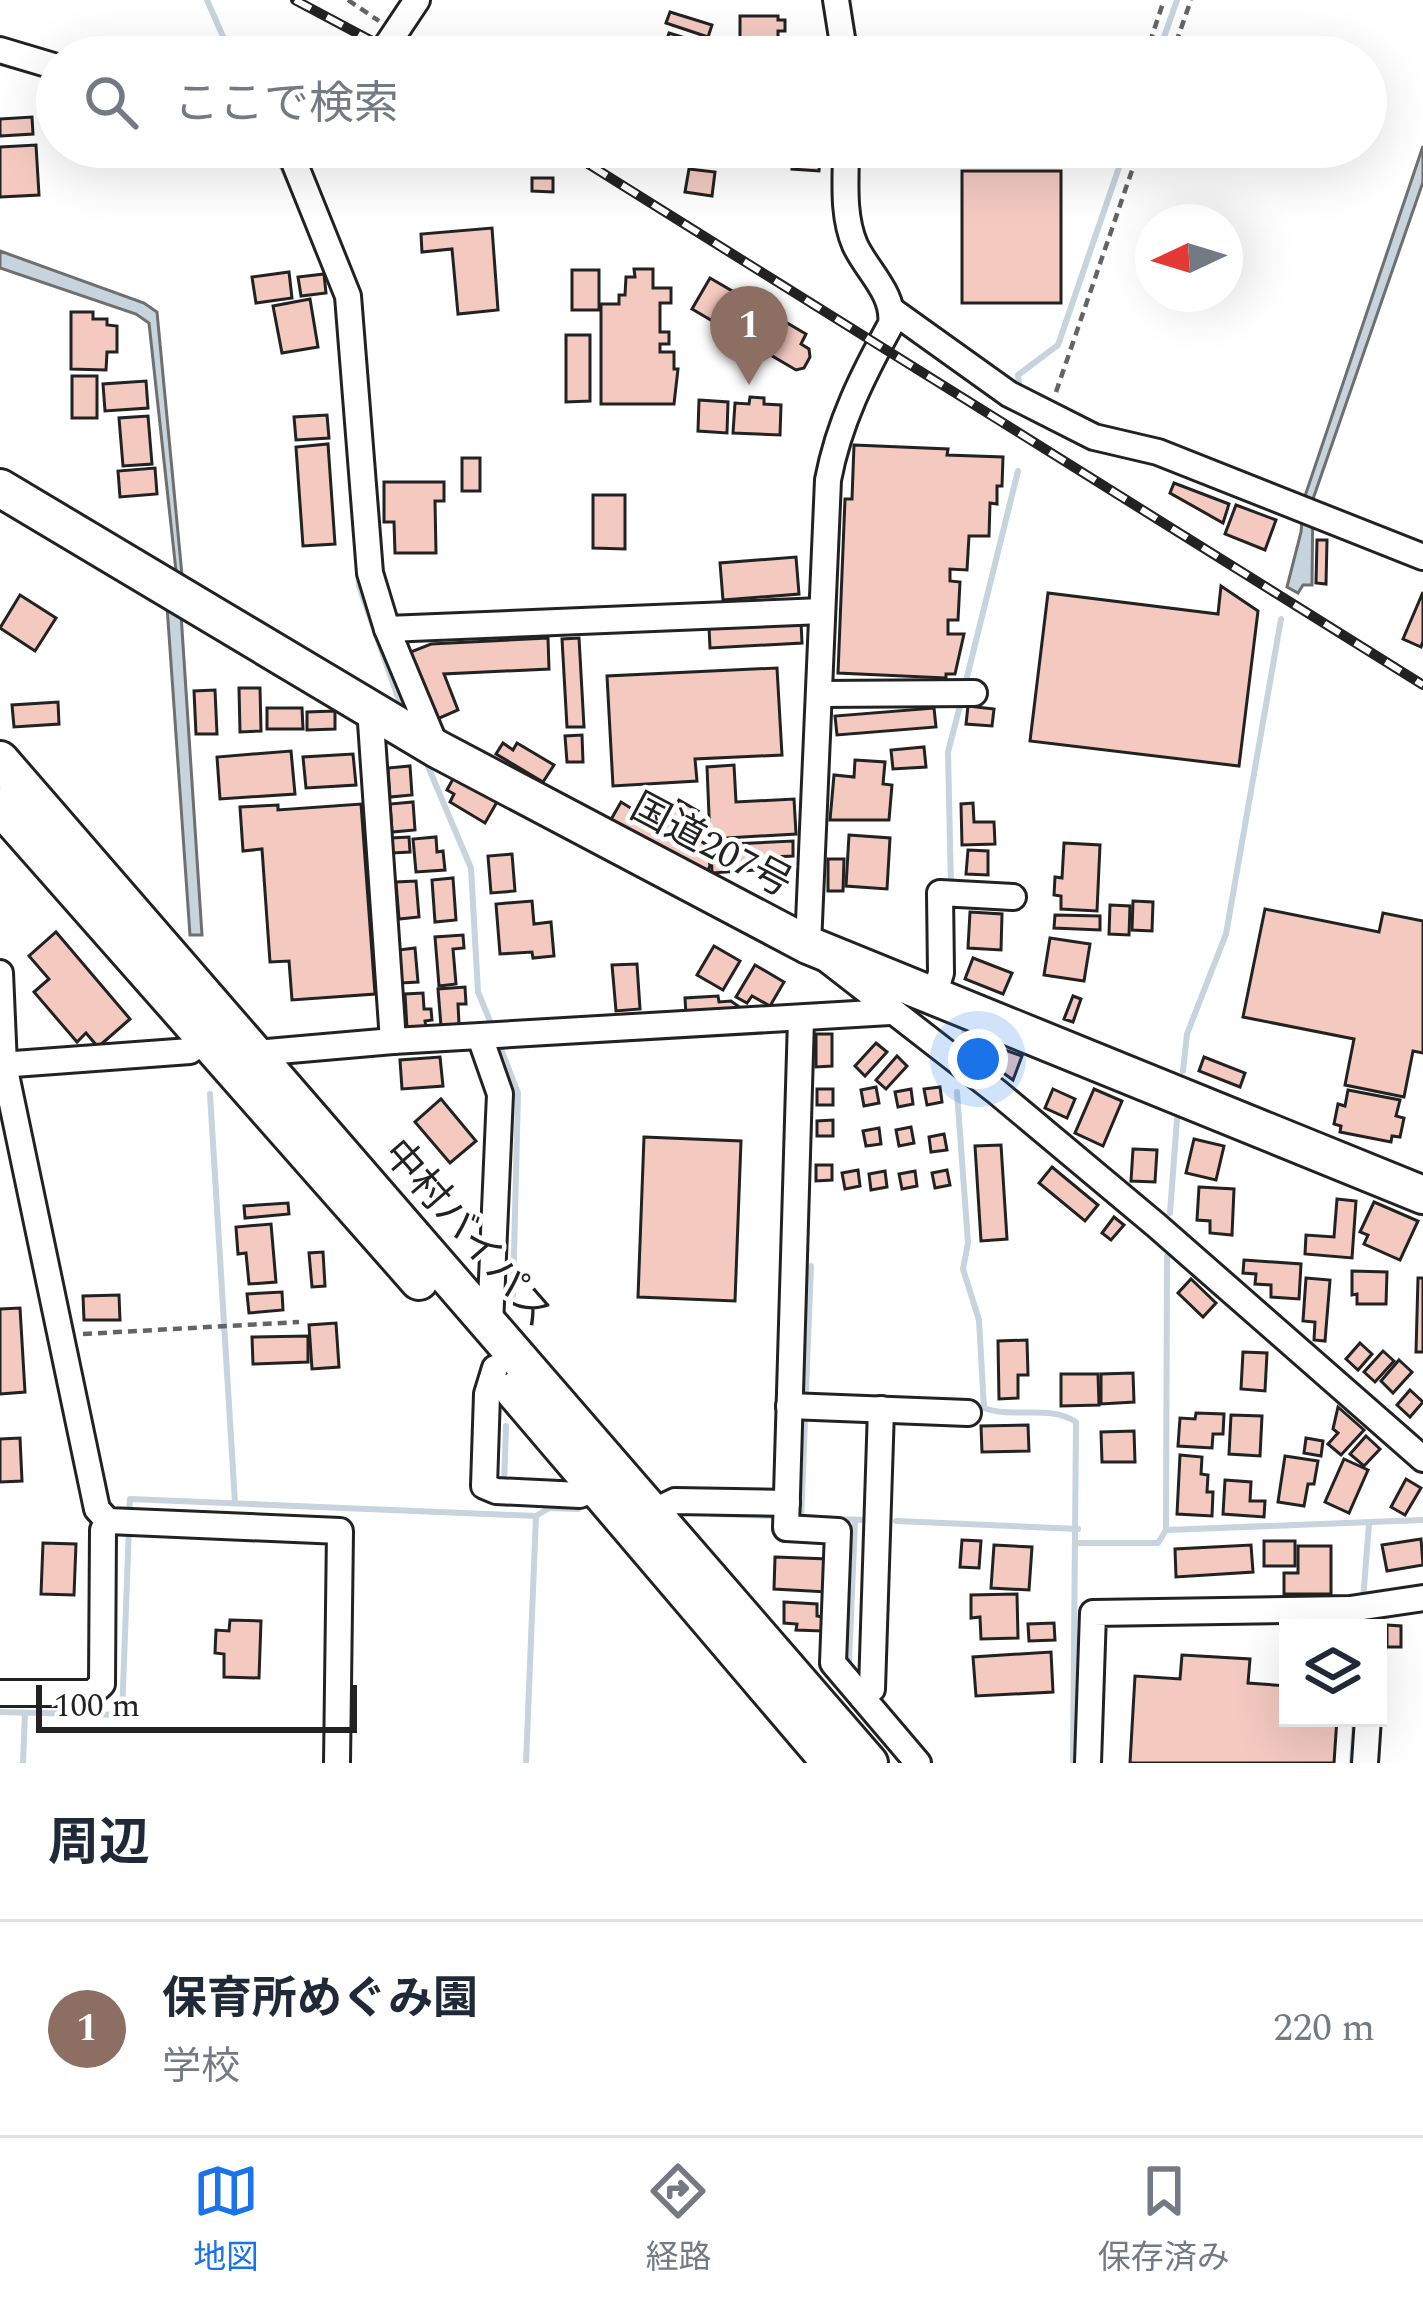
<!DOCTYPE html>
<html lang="ja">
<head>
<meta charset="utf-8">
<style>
  :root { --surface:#fff; --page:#f6f6f7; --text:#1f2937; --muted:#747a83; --line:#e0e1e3; --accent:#1a73e8 }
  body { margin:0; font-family:Spectral,"Noto Sans JP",serif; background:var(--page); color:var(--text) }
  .controls { position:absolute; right:36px; bottom:36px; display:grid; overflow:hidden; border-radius:0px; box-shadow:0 12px 48px #0002 }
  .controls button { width:108px; height:108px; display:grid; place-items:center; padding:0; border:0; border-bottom:3px solid var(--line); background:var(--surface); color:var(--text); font:60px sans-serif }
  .compass { position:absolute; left:1135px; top:204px; width:108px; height:108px; border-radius:50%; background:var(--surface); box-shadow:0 12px 48px #0002; rotate:266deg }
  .scale { position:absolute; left:36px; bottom:30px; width:321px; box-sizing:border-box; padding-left:12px; border:6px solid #222; border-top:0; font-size:33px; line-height:42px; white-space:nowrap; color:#222; -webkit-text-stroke:9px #fff; paint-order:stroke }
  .you { position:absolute; left:978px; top:1059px; width:42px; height:42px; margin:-30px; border:9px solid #fff; border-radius:50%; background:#1a73e8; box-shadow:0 0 0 18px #1a73e833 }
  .badge { display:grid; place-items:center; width:78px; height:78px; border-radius:50%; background:var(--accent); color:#fff; font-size:39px; font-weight:700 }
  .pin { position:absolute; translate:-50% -99px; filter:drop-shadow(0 3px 6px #0008) }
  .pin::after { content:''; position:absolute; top:63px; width:42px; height:36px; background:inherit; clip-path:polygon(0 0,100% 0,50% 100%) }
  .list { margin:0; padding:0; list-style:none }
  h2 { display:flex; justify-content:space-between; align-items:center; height:156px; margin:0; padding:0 48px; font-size:51px }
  h2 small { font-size:39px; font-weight:400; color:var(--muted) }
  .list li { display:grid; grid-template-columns:78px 1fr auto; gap:36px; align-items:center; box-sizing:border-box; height:216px; padding:0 48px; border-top:3px solid var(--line) }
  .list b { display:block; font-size:45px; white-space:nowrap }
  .list p { margin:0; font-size:39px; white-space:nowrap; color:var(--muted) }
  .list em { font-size:39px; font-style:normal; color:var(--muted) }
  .icon { flex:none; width:66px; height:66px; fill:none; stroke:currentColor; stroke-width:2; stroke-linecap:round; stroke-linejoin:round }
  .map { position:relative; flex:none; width:1423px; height:1763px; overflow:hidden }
  .search { position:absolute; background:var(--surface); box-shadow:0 12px 48px #0002; left:36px; right:36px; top:36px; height:132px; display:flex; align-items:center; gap:30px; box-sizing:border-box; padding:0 42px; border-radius:66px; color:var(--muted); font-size:45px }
  .sheet { height:372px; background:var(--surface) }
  nav { display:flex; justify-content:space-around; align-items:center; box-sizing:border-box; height:168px; border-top:3px solid var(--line); background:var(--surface); font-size:33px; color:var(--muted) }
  nav a { display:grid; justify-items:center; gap:6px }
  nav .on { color:var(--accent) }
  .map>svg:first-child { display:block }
  .water { fill:#c7d3dd; stroke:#6f6f6f; stroke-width:3 }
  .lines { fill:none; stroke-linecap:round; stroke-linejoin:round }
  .stream { stroke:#c7d3dd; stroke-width:6 }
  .building { fill:#f3c9c0; stroke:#222; stroke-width:3 }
  .minor-casing { stroke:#222; stroke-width:30 }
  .highway-casing { stroke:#222; stroke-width:42 }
  .path { stroke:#646464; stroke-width:4.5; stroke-dasharray:9 6; stroke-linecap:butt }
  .minor { stroke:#fff; stroke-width:24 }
  .highway { stroke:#fff; stroke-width:36 }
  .rail-casing { stroke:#222; stroke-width:10 }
  .rail { stroke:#fff; stroke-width:6; stroke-dasharray:18; stroke-linecap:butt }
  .labels { text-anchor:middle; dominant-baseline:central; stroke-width:9; stroke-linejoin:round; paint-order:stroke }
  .street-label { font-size:39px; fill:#222; stroke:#fff }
</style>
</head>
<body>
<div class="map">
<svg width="1423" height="1763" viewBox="0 0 1423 1763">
  <rect width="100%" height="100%" fill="#fff"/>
  <g class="water">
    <polygon points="1423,146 1423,182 1313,499 1312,585 1303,585 1298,593 1287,587 1301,532 1304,499"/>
    <polygon points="0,251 144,303 157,312 182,575 176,571 149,323 136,314 0,268"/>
    <polygon points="167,606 181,614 202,935 190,935"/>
  </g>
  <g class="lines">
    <g class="stream">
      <polyline points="207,0 232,57"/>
      <polyline points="1157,57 1177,0"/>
      <polyline points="273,147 297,200"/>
      <polyline points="1019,385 1018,375 1058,345 1126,147"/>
      <polyline points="358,570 359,586 402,709"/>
      <polyline points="965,685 1018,471"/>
      <polyline points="424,757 471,868 478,992 492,1026"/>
      <polyline points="951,887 948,752 962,698"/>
      <polyline points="964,1029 966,1048"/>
      <polyline points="499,1044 518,1093 513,1295"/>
      <polyline points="1183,1071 1187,1034 1226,934 1281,619"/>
      <path d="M 957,1092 L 968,1243 L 963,1269 L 979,1320 L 984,1408 C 1014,1419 1049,1404 1076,1422 L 1073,1763"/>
      <polyline points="210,1094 235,1503"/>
      <polyline points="1170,1213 1177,1119"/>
      <polyline points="806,1390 811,1266"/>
      <polyline points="805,1421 801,1518 808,1518"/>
      <polyline points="504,1485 506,1426"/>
      <polyline points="129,1513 130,1499 536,1516 526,1763"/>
      <polyline points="712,1514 773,1516"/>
      <polyline points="536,1516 549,1508 578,1509"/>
      <polyline points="833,1519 868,1520"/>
      <polyline points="896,1521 1078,1529"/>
      <polyline points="1166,1530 1423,1520"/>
      <polyline points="1078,1543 1158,1543 1166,1530 1167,1256"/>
      <polyline points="1363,1600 1369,1524"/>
      <polyline points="849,1661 855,1521"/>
      <polyline points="0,1712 122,1715 129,1526"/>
      <polyline points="23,1763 25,1713"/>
      <polyline points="1352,1763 1355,1718"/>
    </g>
  </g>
  <g class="building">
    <polygon points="670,12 712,25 708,37 666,23"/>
    <polygon points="740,16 778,16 778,20 785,20 785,31 778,31 778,57 740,57"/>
    <polygon points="669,33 695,41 690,57 661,57"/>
    <polygon points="893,38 920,39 920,57 871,57 871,46 893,46"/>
    <polygon points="32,117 33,134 0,136 0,119"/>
    <polygon points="36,145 39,195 0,197 0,147"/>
    <polygon points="794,147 821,147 819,171 792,169"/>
    <polygon points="689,169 715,172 712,196 685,192"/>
    <rect x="962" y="171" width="99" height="132"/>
    <polygon points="532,178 553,178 553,192 532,191"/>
    <polygon points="492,228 498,310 458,314 452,249 422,252 421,234"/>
    <polygon points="634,269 653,269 653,288 671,288 671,303 660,303 660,332 669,332 669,344 660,344 660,352 674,352 674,369 678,369 674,404 601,404 601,304 619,304 619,295 625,295 626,277 635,277"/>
    <rect x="572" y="270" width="27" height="40"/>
    <polygon points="289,272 292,298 256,303 252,277"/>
    <polygon points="324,274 326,293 301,296 298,277"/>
    <polygon points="710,278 806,334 801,344 809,349 810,357 804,368 796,370 692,309"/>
    <polygon points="310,299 318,347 282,353 273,306"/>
    <polygon points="71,312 93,312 93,319 107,319 107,325 117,326 117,352 107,352 106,370 71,369"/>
    <polygon points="566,335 590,335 590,401 566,402"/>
    <rect x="72" y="376" width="25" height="42"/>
    <polygon points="146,381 148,408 105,411 103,384"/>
    <polygon points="750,397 764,398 764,404 781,405 780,435 733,433 735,403 749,404"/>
    <polygon points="699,400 728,402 727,433 698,431"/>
    <polygon points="327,415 329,438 296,440 294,417"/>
    <polygon points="148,416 152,464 123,466 119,418"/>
    <polygon points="328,444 335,544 303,546 296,447"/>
    <polygon points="854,445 948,449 947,455 1003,457 1002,486 997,486 997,504 990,503 989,536 969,536 967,570 950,569 950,581 960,582 958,620 948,620 948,634 964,634 955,674 946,674 946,678 838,673 845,499 852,499"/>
    <rect x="462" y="458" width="18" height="33"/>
    <polygon points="155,468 157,494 120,497 118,471"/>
    <polygon points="384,482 444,482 444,501 435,501 436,553 395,553 394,522 384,522"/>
    <polygon points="1174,483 1229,504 1223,523 1170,493"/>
    <polygon points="593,495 625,495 625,549 593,548"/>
    <polygon points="1236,505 1276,520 1265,550 1225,534"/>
    <polygon points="1317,540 1327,540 1326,584 1316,583"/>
    <polygon points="796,557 799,594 723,600 720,563"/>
    <polygon points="1221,586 1258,611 1239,766 1030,741 1048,593 1218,614"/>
    <polygon points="1423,592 1423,641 1421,647 1403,639"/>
    <polygon points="20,595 56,618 35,651 0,628"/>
    <polygon points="801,622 802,643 710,648 709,627"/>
    <polygon points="548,638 549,669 444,674 458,710 435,720 408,653 431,644"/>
    <polygon points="579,638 584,727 567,727 562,639"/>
    <polygon points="777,668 782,755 695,759 697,781 613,786 607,676"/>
    <polygon points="239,688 260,688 261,731 240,732"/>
    <polygon points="215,690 217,734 196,734 194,691"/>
    <polygon points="58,702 59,724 14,727 12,705"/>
    <polygon points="968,706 994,709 992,726 966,724"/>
    <polygon points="267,708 302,708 303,729 267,729"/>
    <polygon points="934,708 936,727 837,735 835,716"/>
    <polygon points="335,711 335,729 307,730 307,712"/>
    <polygon points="582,735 583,762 567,762 565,736"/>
    <polygon points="503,743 513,750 517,743 554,765 543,782 496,754"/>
    <polygon points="924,747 926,767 893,769 891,750"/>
    <polygon points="291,751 295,794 220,799 217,757"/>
    <polygon points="353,754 356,785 306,788 303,757"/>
    <polygon points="855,760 885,762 883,784 892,785 889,820 830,820 834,775 854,777"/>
    <polygon points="734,765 736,802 794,799 796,834 710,839 707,767"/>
    <polygon points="410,766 412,795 390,797 388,768"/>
    <polygon points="454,777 497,802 485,823 450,802 454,794 447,790"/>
    <polygon points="679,800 698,811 686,832 707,845 710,866 706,874 661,847 658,852 609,823 621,802 642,815 650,801 671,814"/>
    <polygon points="413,802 415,830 392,832 390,804"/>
    <polygon points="973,803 974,822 994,822 995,844 962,845 961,804"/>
    <polygon points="361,804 375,994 292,1000 289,961 270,962 262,849 243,851 240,807 278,805 278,810"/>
    <polygon points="849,835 890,838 887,889 846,886"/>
    <polygon points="409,837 410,852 392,853 391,838"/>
    <polygon points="436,837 437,852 443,851 445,870 416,872 413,839"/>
    <polygon points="793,841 793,856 773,857 773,869 712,873 711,845"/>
    <polygon points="1064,843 1100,845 1097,911 1061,909 1061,896 1054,895 1055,877 1062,878"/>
    <polygon points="968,850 988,851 988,875 966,874"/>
    <polygon points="512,854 515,891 491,893 488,856"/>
    <polygon points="828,859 844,859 843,891 828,891"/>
    <polygon points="453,878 456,920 435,922 432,880"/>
    <polygon points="416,881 419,917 399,919 396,882"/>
    <polygon points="532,901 534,924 551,922 554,956 533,958 532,952 500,954 496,904"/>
    <polygon points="1133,901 1153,902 1152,931 1132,930"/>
    <polygon points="1110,905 1130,906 1129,935 1109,934"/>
    <polygon points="1265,909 1379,932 1383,913 1423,921 1423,1053 1413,1051 1404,1097 1345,1085 1354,1039 1243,1017"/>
    <polygon points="970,912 1002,914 1001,950 968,948"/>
    <polygon points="1055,915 1100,916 1100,930 1054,928"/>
    <polygon points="56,932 130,1019 98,1047 86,1033 77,1042 34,992 49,979 29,956"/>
    <polygon points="463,935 464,948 453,949 456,984 439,986 435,937"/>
    <polygon points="1050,938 1090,944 1084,981 1044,975"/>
    <polygon points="714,946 740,961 723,990 697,975"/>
    <polygon points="415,948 418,982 401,983 399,950"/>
    <polygon points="973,958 1012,973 1003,994 965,979"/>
    <polygon points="637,964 640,1009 616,1011 612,965"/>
    <polygon points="755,965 784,982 770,1006 752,996 747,1003 736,997"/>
    <polygon points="465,987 466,1004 458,1004 459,1024 441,1026 438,989"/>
    <polygon points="423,993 424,1009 431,1009 432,1020 425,1021 426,1027 407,1028 405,994"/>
    <polygon points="718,996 719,1002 731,1001 745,1011 686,1015 685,998"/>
    <polygon points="1073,996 1081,999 1073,1022 1064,1019"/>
    <polygon points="816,1034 832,1034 832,1066 816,1067"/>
    <polygon points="980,1041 1022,1056 1013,1080 976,1053"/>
    <polygon points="876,1043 887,1052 865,1076 855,1066"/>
    <polygon points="897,1056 907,1066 886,1089 876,1080"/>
    <polygon points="440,1057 443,1086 402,1089 400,1060"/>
    <polygon points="1204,1057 1245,1073 1240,1087 1199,1071"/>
    <polygon points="876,1087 879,1103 864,1106 861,1090"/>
    <polygon points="940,1087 942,1102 927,1105 924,1089"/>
    <rect x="817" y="1089" width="16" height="16"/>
    <polygon points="911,1089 913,1104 898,1107 895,1092"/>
    <polygon points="1053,1089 1075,1099 1067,1118 1045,1108"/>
    <polygon points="1094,1089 1122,1101 1103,1146 1075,1133"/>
    <polygon points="1348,1090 1400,1100 1396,1116 1404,1118 1400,1137 1392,1136 1391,1142 1340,1132 1341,1126 1334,1124 1338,1104 1345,1106"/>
    <polygon points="441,1099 476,1141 450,1163 415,1122"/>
    <polygon points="833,1120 833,1136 817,1136 817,1121"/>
    <polygon points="911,1127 914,1143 899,1146 896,1130"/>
    <polygon points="879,1128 881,1144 866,1146 863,1131"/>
    <polygon points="944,1134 947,1150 931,1152 929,1137"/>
    <polygon points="644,1137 741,1141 735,1301 638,1297"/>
    <polygon points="1194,1139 1224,1146 1216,1180 1186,1173"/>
    <polygon points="1001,1145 1007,1239 981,1241 975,1146"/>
    <polygon points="1133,1149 1157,1150 1155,1182 1131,1181"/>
    <polygon points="816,1165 832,1165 832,1180 816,1181"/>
    <polygon points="1052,1167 1098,1205 1085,1221 1039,1183"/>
    <polygon points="858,1170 860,1186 845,1189 842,1173"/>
    <polygon points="947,1170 950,1185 935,1188 932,1173"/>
    <polygon points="885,1171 887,1187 871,1190 869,1174"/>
    <polygon points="915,1171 917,1186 902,1189 899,1174"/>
    <polygon points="1199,1187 1234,1189 1232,1235 1210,1233 1210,1221 1197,1220"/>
    <polygon points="1337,1199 1356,1201 1352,1258 1305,1254 1306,1235 1334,1237"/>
    <polygon points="1374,1202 1418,1221 1400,1260 1364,1244 1368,1235 1360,1232"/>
    <polygon points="288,1203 289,1214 245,1218 244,1206"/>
    <polygon points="1114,1217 1124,1225 1111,1240 1102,1233"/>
    <polygon points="271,1224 276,1282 249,1284 246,1253 238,1254 236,1227"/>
    <polygon points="323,1252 325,1286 312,1287 309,1253"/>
    <polygon points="1244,1260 1301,1264 1299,1299 1271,1297 1271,1285 1255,1284 1256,1274 1243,1273"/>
    <polygon points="1352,1271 1387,1272 1386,1304 1357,1304 1357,1294 1352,1295"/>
    <polygon points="1306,1278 1330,1280 1325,1341 1314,1340 1315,1322 1303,1321"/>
    <polygon points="1418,1278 1423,1278 1423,1352 1416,1352"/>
    <polygon points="1191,1279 1216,1303 1203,1317 1178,1293"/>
    <polygon points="282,1292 283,1310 249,1313 247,1294"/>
    <polygon points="119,1295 120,1320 84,1320 83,1296"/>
    <polygon points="20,1308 25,1392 0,1394 0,1309"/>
    <polygon points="336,1323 339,1367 312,1369 309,1325"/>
    <polygon points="308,1336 308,1362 253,1364 252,1337"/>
    <polygon points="1027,1340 1028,1375 1018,1375 1018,1398 999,1399 998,1341"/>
    <polygon points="1360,1343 1372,1354 1358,1370 1346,1359"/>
    <polygon points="1383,1351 1394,1361 1375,1382 1364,1372"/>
    <polygon points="1243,1352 1267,1353 1265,1391 1241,1389"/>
    <polygon points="1399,1360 1412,1372 1393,1393 1381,1381"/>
    <polygon points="1133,1373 1134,1402 1101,1404 1101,1374"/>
    <polygon points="1061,1374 1098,1374 1099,1405 1061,1406"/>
    <polygon points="1410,1390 1423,1402 1410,1417 1397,1405"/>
    <polygon points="1338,1407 1364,1430 1341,1455 1328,1444 1338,1433 1333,1429"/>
    <polygon points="1196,1413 1224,1414 1223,1434 1213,1434 1212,1448 1178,1446 1180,1418 1195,1419"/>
    <polygon points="1231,1415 1262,1416 1260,1456 1229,1454"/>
    <polygon points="1028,1425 1029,1451 982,1452 981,1426"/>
    <polygon points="1134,1431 1135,1462 1102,1462 1101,1432"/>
    <polygon points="1366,1436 1380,1449 1364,1466 1350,1454"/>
    <polygon points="20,1438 22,1481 0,1482 0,1439"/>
    <polygon points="1306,1438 1323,1441 1321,1456 1304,1453"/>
    <polygon points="1180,1455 1202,1457 1201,1474 1208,1475 1207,1492 1213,1492 1212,1516 1177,1514"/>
    <polygon points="1285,1456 1318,1461 1314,1484 1308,1484 1304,1506 1278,1502"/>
    <polygon points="1344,1459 1368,1470 1349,1513 1325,1502"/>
    <polygon points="1406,1479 1421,1488 1405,1515 1391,1507"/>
    <polygon points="1225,1480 1251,1482 1250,1501 1265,1501 1264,1517 1223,1514"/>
    <polygon points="1421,1539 1423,1565 1387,1571 1382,1545"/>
    <polygon points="962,1540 981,1541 979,1568 960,1567"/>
    <rect x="1264" y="1541" width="31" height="25"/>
    <polygon points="43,1543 76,1544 74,1595 41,1594"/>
    <polygon points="994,1545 1032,1547 1029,1590 991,1588"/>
    <polygon points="1251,1545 1253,1572 1176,1577 1175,1549"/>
    <polygon points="1298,1546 1331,1546 1331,1594 1284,1594 1284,1573 1298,1573"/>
    <polygon points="775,1557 828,1559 827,1592 774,1589"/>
    <polygon points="1017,1594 1018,1638 981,1639 980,1617 971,1618 971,1595"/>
    <polygon points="784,1602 817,1604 817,1616 823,1617 822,1631 796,1630 797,1624 784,1623"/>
    <polygon points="230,1620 261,1621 259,1678 224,1677 224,1654 215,1653 216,1630 229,1631"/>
    <polygon points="1054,1623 1055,1640 1029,1641 1028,1624"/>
    <polygon points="1387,1625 1401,1626 1401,1647 1387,1647"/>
    <polygon points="1051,1652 1053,1692 976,1696 973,1657"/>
    <polygon points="1182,1655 1250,1659 1248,1683 1288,1686 1288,1718 1337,1718 1334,1763 1130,1763 1135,1676 1180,1679"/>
  </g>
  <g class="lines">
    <defs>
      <g id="minor">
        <polyline points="836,0 845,57"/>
        <polyline points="0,50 57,67"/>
        <polyline points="379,57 417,0"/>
        <polyline points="288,147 348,296 370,573 387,629 437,749"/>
        <path d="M 846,147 C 846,179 842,215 855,245 C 867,271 895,294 891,324 C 863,375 839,422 828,480 L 808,945 L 997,1092 L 1156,1225 L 1423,1459"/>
        <polyline points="893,311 1009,394 1094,437 1158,452 1423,557"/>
        <polyline points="387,629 822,611"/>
        <polyline points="819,694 974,693"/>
        <polyline points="370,708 393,1041"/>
        <polyline points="0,973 4,1065 97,1509 108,1521 340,1531 337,1763"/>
        <polyline points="934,996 941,973 940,893 1013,897"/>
        <polyline points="801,1019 786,1528 838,1531 833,1663 918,1763"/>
        <polyline points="480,1037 500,1094 490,1325"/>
        <polyline points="248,1062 256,1053 393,1041 890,1012"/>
        <polyline points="0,1065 190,1051 215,1029"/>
        <polyline points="495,1368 487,1394 484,1486 496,1491 580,1495 597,1488"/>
        <polyline points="789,1406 968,1413"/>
        <polyline points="652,1512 675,1501 787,1503"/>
        <polyline points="0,1693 92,1693 102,1684 103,1530 108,1521"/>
        <polyline points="862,1697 872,1689 881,1409"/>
        <polyline points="1088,1763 1093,1613 1350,1609 1423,1598"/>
        <polyline points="1365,1763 1368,1718"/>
      </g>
      <g id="highway">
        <polyline points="0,488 437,749 808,945 1423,1195"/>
        <polyline points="0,760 869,1763"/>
        <polyline points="0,806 419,1281"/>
        <polyline points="514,1391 831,1763"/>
      </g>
    </defs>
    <use href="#minor" class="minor-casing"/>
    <use href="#highway" class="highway-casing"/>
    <g class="path">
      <polyline points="348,0 379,21"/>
      <polyline points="1145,57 1164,0"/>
      <polyline points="1171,57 1191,0"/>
      <polyline points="1056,392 1140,147"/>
      <polyline points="83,1334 299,1322"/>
    </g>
    <use href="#minor" class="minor"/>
    <use href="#highway" class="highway"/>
    <defs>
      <g id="rail">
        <polyline points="295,0 402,57"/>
        <polyline points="561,147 1423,685"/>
      </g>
    </defs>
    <use href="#rail" class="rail-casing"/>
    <use href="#rail" class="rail"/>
  </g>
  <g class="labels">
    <g class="street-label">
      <text transform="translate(711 846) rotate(28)">国道207号</text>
      <text transform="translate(467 1234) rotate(49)">中村バイパス</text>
    </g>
  </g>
</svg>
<div class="controls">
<button><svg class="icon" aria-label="layers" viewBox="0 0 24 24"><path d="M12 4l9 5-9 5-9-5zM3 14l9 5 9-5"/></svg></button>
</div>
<svg class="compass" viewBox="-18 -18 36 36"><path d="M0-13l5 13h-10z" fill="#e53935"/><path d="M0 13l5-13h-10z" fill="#747a83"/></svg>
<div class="scale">100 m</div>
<div class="you"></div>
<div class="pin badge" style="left:749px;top:385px;background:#8d6e63">1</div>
<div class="search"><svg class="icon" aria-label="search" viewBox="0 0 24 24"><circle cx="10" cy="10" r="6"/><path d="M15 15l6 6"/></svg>ここで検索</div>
</div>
<section class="sheet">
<h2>周辺<small></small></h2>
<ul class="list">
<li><span class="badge" style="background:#8d6e63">1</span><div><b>保育所めぐみ園</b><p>学校</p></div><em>220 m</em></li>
</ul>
</section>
<nav>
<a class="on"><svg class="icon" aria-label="map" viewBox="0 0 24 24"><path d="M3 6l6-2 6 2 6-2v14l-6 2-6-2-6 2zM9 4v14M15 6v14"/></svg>地図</a>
<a><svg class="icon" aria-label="directions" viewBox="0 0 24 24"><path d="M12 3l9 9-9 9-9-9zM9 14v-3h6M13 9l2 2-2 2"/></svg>経路</a>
<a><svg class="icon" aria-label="saved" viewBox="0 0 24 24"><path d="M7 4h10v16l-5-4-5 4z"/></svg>保存済み</a>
</nav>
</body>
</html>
